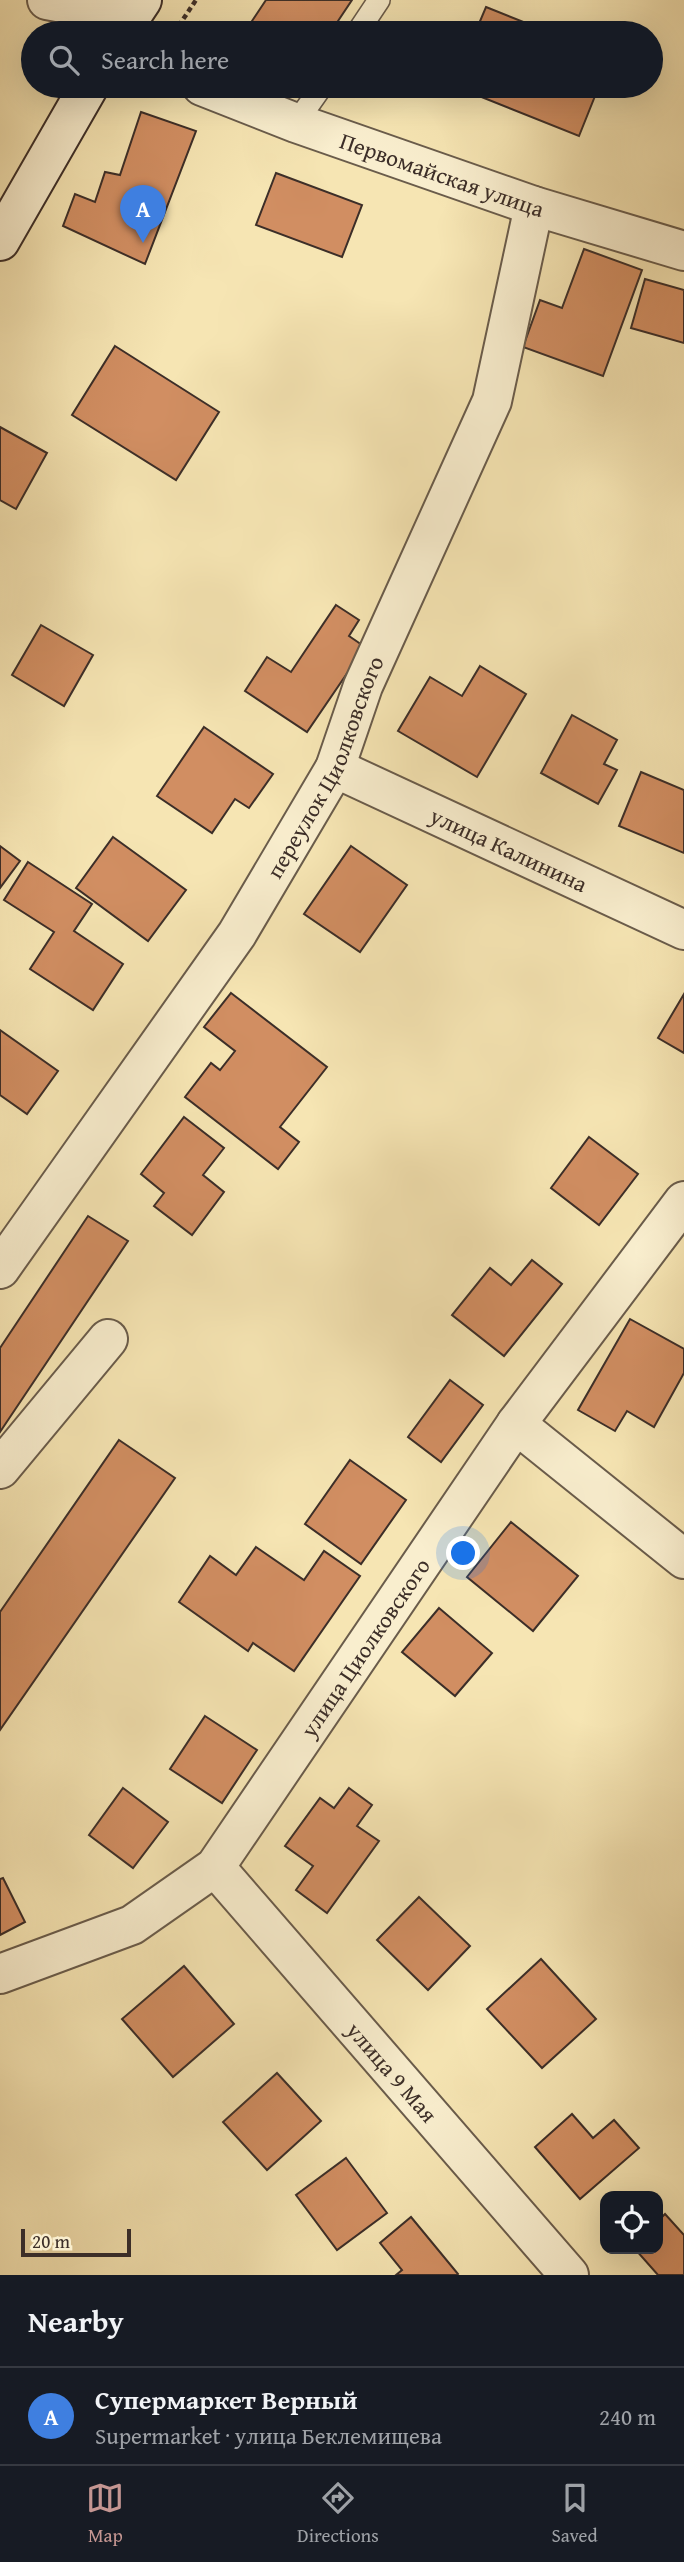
<!DOCTYPE html>
<html lang="en">
<head>
<meta charset="utf-8">
<style>
  :root { --surface:#171b24; --page:#242831; --text:#f1f3f6; --muted:#9ea1a6; --line:#363941; --accent:#c59692 }
  body { margin:0; font-family:"Gentium Book Plus",serif; background:var(--page); color:var(--text) }
  .controls { position:absolute; right:21px; bottom:21px; display:grid; overflow:hidden; border-radius:14px; box-shadow:0 7px 28px #0002 }
  .controls button { width:63px; height:63px; display:grid; place-items:center; padding:0; border:0; border-bottom:2px solid var(--line); background:var(--surface); color:var(--text); font:35px sans-serif }
  .scale { position:absolute; left:21px; bottom:18px; width:110px; box-sizing:border-box; padding-left:7px; border:4px solid #3c2e28; border-top:0; font-size:19px; line-height:24px; white-space:nowrap; color:#3c2e28; -webkit-text-stroke:5px #f9eece; paint-order:stroke }
  .you { position:absolute; left:464px; top:1554px; width:24px; height:24px; margin:-18px; border:5px solid #fff; border-radius:50%; background:#1a73e8; box-shadow:0 0 0 10px #1a73e833 }
  .badge { display:grid; place-items:center; width:46px; height:46px; border-radius:50%; background:var(--accent); color:#fff; font-size:23px; font-weight:700 }
  .pin { position:absolute; translate:-50% -58px; filter:drop-shadow(0 2px 4px #0008) }
  .pin::after { content:''; position:absolute; top:37px; width:24px; height:21px; background:inherit; clip-path:polygon(0 0,100% 0,50% 100%) }
  .list { margin:0; padding:0; list-style:none }
  h2 { display:flex; justify-content:space-between; align-items:center; height:91px; margin:0; padding:0 28px; font-size:30px }
  h2 small { font-size:23px; font-weight:400; color:var(--muted) }
  .list li { display:grid; grid-template-columns:46px 1fr auto; gap:21px; align-items:center; box-sizing:border-box; height:98px; padding:0 28px; border-top:2px solid var(--line) }
  .list b { display:block; font-size:26px; white-space:nowrap }
  .list p { margin:0; font-size:23px; white-space:nowrap; color:var(--muted) }
  .list em { font-size:23px; font-style:normal; color:var(--muted) }
  .icon { flex:none; width:38px; height:38px; fill:none; stroke:currentColor; stroke-width:2; stroke-linecap:round; stroke-linejoin:round }
  .map { position:relative; flex:none; width:684px; height:2275px; overflow:hidden }
  .search { position:absolute; background:var(--surface); box-shadow:0 7px 28px #0002; left:21px; right:21px; top:21px; height:77px; display:flex; align-items:center; gap:18px; box-sizing:border-box; padding:0 24px; border-radius:38px; color:var(--muted); font-size:26px }
  .sheet { height:189px; background:var(--surface) }
  nav { display:flex; justify-content:space-around; align-items:center; box-sizing:border-box; height:98px; border-top:2px solid var(--line); background:var(--surface); font-size:19px; color:var(--muted) }
  nav a { display:grid; justify-items:center; gap:4px }
  nav .on { color:var(--accent) }
  .map>svg:first-child { display:block }
  .building { fill:#d18e62; stroke:#3c2e28; stroke-width:2 }
  .lines { fill:none; stroke-linecap:round; stroke-linejoin:round }
  .lane-casing { stroke:#6a5c4b; stroke-width:24 }
  .street-casing { stroke:#6a5c4b; stroke-width:42 }
  .secondary-casing { stroke:#3c2e28; stroke-width:42 }
  .path { stroke:#3c2e28; stroke-width:4.5; stroke-dasharray:5 3.5; stroke-linecap:butt }
  .lane { stroke:#f9eece; stroke-width:21 }
  .street { stroke:#f9eece; stroke-width:38 }
  .secondary { stroke:#f9eece; stroke-width:38 }
  .labels { text-anchor:middle; dominant-baseline:central; stroke-width:7; stroke-linejoin:round; paint-order:stroke }
  .street-label { font-size:23px; fill:#3c2e28; stroke:#f9eece }
</style>
</head>
<body>
<div class="map">
<svg width="684" height="2275" viewBox="0 0 684 2275">
  <rect width="100%" height="100%" fill="#f6e5b3"/>
  <filter id="stains"><feTurbulence type="fractalNoise" baseFrequency=".00286" numOctaves="4"/><feColorMatrix values="0 0 0 0 .2 0 0 0 0 .09 0 0 0 0 .02 0 0 0 .5 -.17"/></filter>
  <radialGradient id="worn" r=".72"><stop offset=".6" stop-color="#630" stop-opacity="0"/><stop offset="1" stop-color="#630" stop-opacity=".3"/></radialGradient>
  <g class="building">
    <polygon points="266,0 352,0 330,33 244,33"/>
    <polygon points="486,7 551,33 475,33"/>
    <polygon points="454,86 599,86 579,136"/>
    <polygon points="141,112 196,131 145,264 63,226 75,194 95,202 105,172 120,175"/>
    <polygon points="276,173 362,205 342,257 256,225"/>
    <polygon points="584,249 642,270 603,376 523,347 540,300 562,308"/>
    <polygon points="645,279 684,290 684,343 631,328"/>
    <polygon points="115,346 219,412 176,480 72,415"/>
    <polygon points="0,427 47,453 16,509 0,500"/>
    <polygon points="336,605 359,620 349,636 365,647 307,732 245,691 267,657 291,672"/>
    <polygon points="41,625 93,655 64,706 12,675"/>
    <polygon points="480,666 526,694 477,777 398,731 430,677 462,696"/>
    <polygon points="572,715 617,740 604,764 617,770 598,804 541,773"/>
    <polygon points="204,727 273,774 249,808 235,799 212,833 157,796"/>
    <polygon points="641,772 684,790 684,853 619,826"/>
    <polygon points="113,837 186,890 148,941 76,888"/>
    <polygon points="0,846 20,861 0,888"/>
    <polygon points="351,846 407,885 360,952 304,914"/>
    <polygon points="28,862 92,904 74,931 123,964 93,1010 30,969 54,932 4,900"/>
    <polygon points="231,993 327,1067 280,1127 299,1142 278,1169 185,1097 211,1063 220,1070 235,1051 204,1027"/>
    <polygon points="684,994 684,1053 658,1038"/>
    <polygon points="0,1030 58,1071 27,1114 0,1095"/>
    <polygon points="184,1117 224,1148 203,1175 224,1192 192,1235 154,1206 164,1193 141,1174"/>
    <polygon points="589,1137 638,1174 599,1225 551,1188"/>
    <polygon points="88,1216 128,1241 0,1432 0,1348"/>
    <polygon points="532,1260 562,1284 504,1356 452,1315 490,1268 511,1285"/>
    <polygon points="630,1319 684,1349 684,1373 654,1427 627,1411 615,1431 578,1410"/>
    <polygon points="450,1380 483,1405 441,1462 408,1437"/>
    <polygon points="119,1440 175,1478 0,1730 0,1612"/>
    <polygon points="350,1460 406,1500 361,1564 305,1524"/>
    <polygon points="511,1522 578,1576 533,1631 467,1577"/>
    <polygon points="256,1547 304,1580 324,1551 360,1576 294,1671 253,1643 248,1651 179,1602 210,1556 236,1575"/>
    <polygon points="439,1608 492,1653 455,1696 402,1652"/>
    <polygon points="205,1716 257,1750 222,1803 170,1769"/>
    <polygon points="123,1788 168,1822 133,1868 89,1835"/>
    <polygon points="349,1788 372,1805 357,1826 379,1841 327,1913 296,1890 313,1866 285,1846 320,1798 334,1808"/>
    <polygon points="3,1878 25,1922 0,1935 0,1879"/>
    <polygon points="419,1897 470,1946 428,1990 377,1940"/>
    <polygon points="541,1959 596,2019 542,2068 487,2009"/>
    <polygon points="184,1966 234,2024 173,2077 122,2019"/>
    <polygon points="277,2073 321,2121 267,2170 223,2122"/>
    <polygon points="572,2114 593,2138 614,2120 639,2148 580,2199 535,2147"/>
    <polygon points="346,2158 387,2213 337,2250 296,2195"/>
    <polygon points="665,2214 684,2235 684,2275 658,2275 635,2249 658,2249 658,2221"/>
    <polygon points="411,2217 458,2274 457,2275 396,2275 402,2270 380,2243"/>
  </g>
  <g class="lines">
    <defs>
      <g id="lane">
        <polyline points="357,33 379,0"/>
        <polyline points="296,123 322,86"/>
      </g>
      <g id="street">
        <polyline points="47,0 132,16 130,0"/>
        <path id="s1" d="M 202,86 L 296,123 L 534,206 L 684,251"/>
        <path id="s2" d="M 335,768 L 684,930"/>
        <path id="s3" d="M 0,1269 L 237,934 L 335,768 L 363,686 L 492,401 L 534,206"/>
        <polyline points="516,1424 684,1559"/>
        <polyline points="0,1469 108,1339"/>
        <path id="s4" d="M 215,1867 L 569,2275"/>
        <path id="s5" d="M 0,1974 L 132,1925 L 215,1867 L 516,1424 L 684,1201"/>
      </g>
      <g id="secondary">
        <polyline points="120,33 142,0"/>
        <polyline points="0,241 89,86"/>
      </g>
    </defs>
    <use href="#lane" class="lane-casing"/>
    <use href="#street" class="street-casing"/>
    <use href="#secondary" class="secondary-casing"/>
    <polyline class="path" points="174,33 196,0"/>
    <use href="#lane" class="lane"/>
    <use href="#street" class="street"/>
    <use href="#secondary" class="secondary"/>
  </g>
  <g class="labels">
    <g class="street-label">
      <text stroke="none"><textPath href="#s1" startOffset="256">Первомайская улица</textPath></text>
      <text stroke="none"><textPath href="#s3" startOffset="600">переулок Циолковского</textPath></text>
      <text stroke="none"><textPath href="#s2" startOffset="192">улица Калинина</textPath></text>
      <text stroke="none"><textPath href="#s5" startOffset="508">улица Циолковского</textPath></text>
      <text stroke="none"><textPath href="#s4" startOffset="271">улица 9 Мая</textPath></text>
    </g>
  </g>
  <rect width="100%" height="100%" filter="url(#stains)"/>
  <rect width="100%" height="100%" fill="url(#worn)"/>
</svg>
<div class="controls">
<button><svg class="icon" aria-label="locate" viewBox="0 0 24 24"><circle cx="12" cy="12" r="6"/><path d="M12 2v4M12 18v4M2 12h4M18 12h4"/></svg></button>
</div>
<div class="scale">20 m</div>
<div class="you"></div>
<div class="pin badge" style="left:143px;top:243px;background:#3f7fe0">A</div>
<div class="search"><svg class="icon" aria-label="search" viewBox="0 0 24 24"><circle cx="10" cy="10" r="6"/><path d="M15 15l6 6"/></svg>Search here</div>
</div>
<section class="sheet">
<h2>Nearby<small></small></h2>
<ul class="list">
<li><span class="badge" style="background:#3f7fe0">A</span><div><b>Супермаркет Верный</b><p>Supermarket · улица Беклемищева</p></div><em>240 m</em></li>
</ul>
</section>
<nav>
<a class="on"><svg class="icon" aria-label="map" viewBox="0 0 24 24"><path d="M3 6l6-2 6 2 6-2v14l-6 2-6-2-6 2zM9 4v14M15 6v14"/></svg>Map</a>
<a><svg class="icon" aria-label="directions" viewBox="0 0 24 24"><path d="M12 3l9 9-9 9-9-9zM9 14v-3h6M13 9l2 2-2 2"/></svg>Directions</a>
<a><svg class="icon" aria-label="saved" viewBox="0 0 24 24"><path d="M7 4h10v16l-5-4-5 4z"/></svg>Saved</a>
</nav>
</body>
</html>
